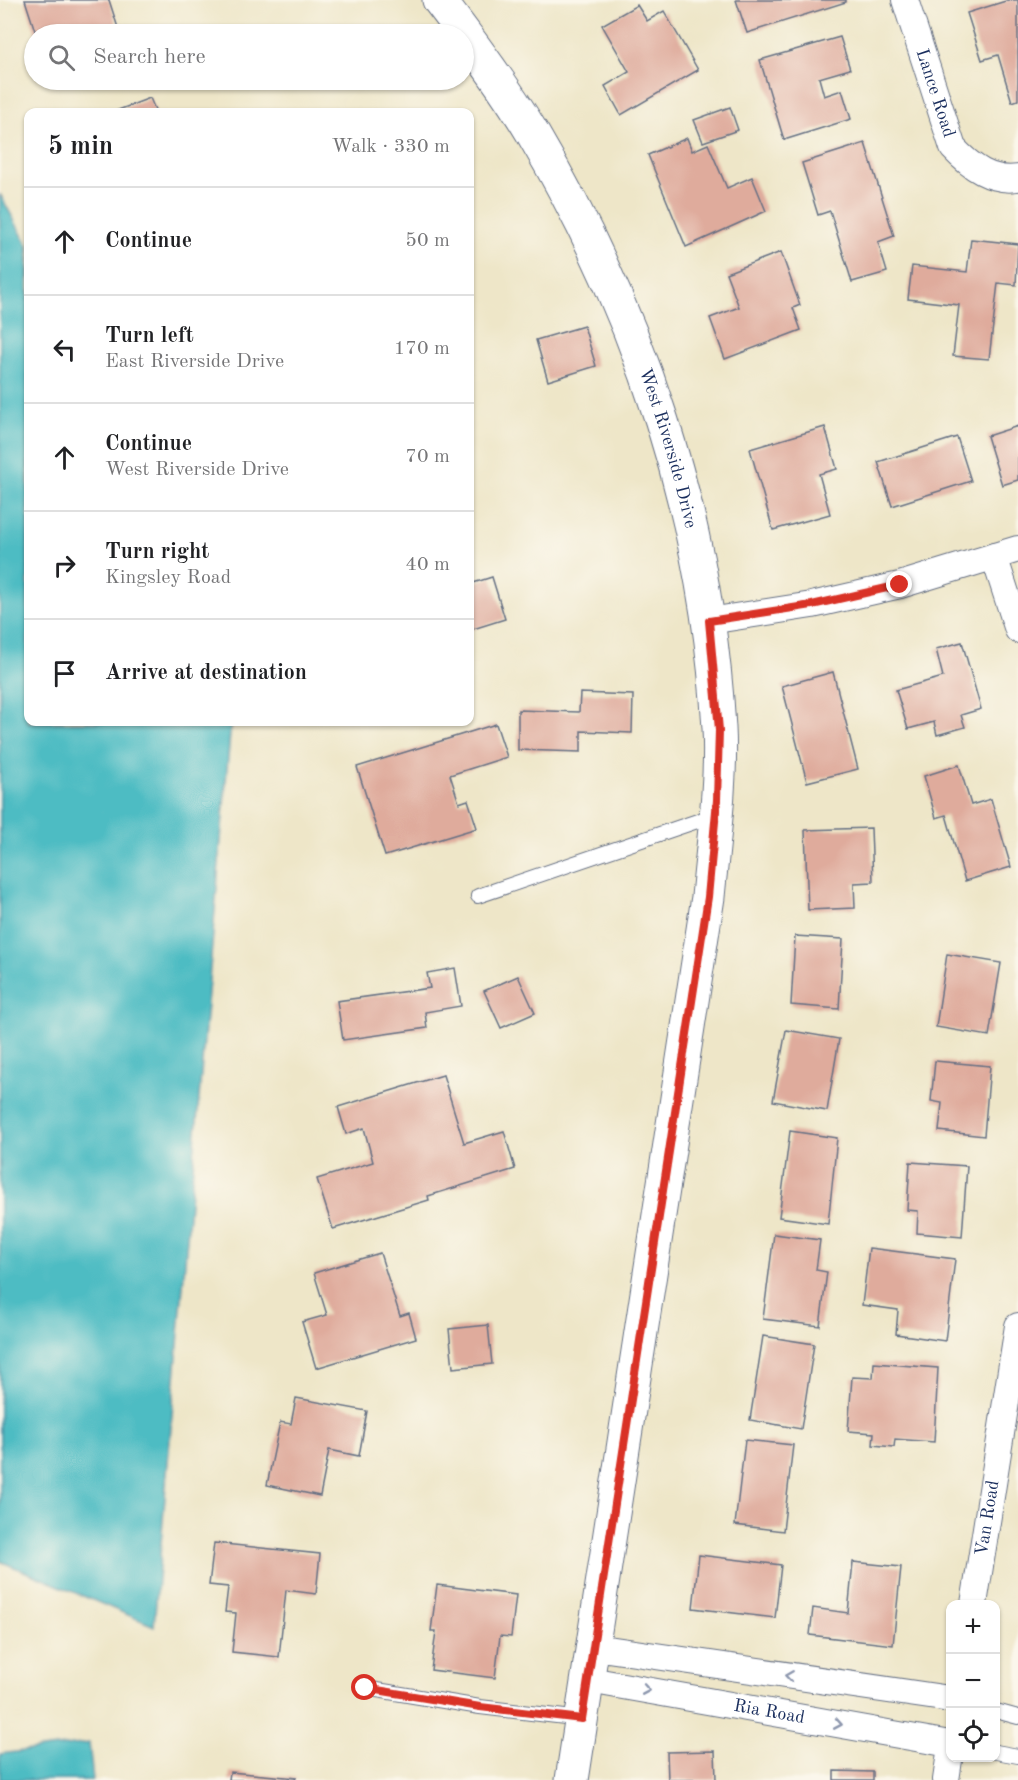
<!DOCTYPE html>
<html lang="en">
<head>
<meta charset="utf-8">
<style>
  :root { --surface:#fff; --page:#f2f2f2; --text:#202124; --muted:#757577; --line:#e0e0e0 }
  body { margin:0; font-family:"Old Standard TT",serif; background:var(--page); color:var(--text) }
  .controls { position:absolute; right:18px; bottom:18px; display:grid; overflow:hidden; border-radius:12px; box-shadow:0 2px 4px #0004 }
  .controls button { width:54px; height:54px; display:grid; place-items:center; padding:0; border:0; border-bottom:2px solid var(--line); background:var(--surface); color:var(--text); font:30px sans-serif }
  .stop { position:absolute; width:18px; height:18px; margin:-14px; border:4px solid #d93025; border-radius:50%; background:#fff }
  .stop.end { background:#d93025; border-color:#fff; box-shadow:0 2px 6px #0008 }
  .list { margin:0; padding:0; list-style:none }
  h2 { display:flex; justify-content:space-between; align-items:center; height:78px; margin:0; padding:0 24px; font-size:26px }
  h2 small { font-size:20px; font-weight:400; color:var(--muted) }
  .list li { display:grid; grid-template-columns:39px 1fr auto; gap:18px; align-items:center; box-sizing:border-box; height:108px; padding:0 24px; border-top:2px solid var(--line) }
  .list b { display:block; font-size:22px; white-space:nowrap }
  .list p { margin:0; font-size:20px; white-space:nowrap; color:var(--muted) }
  .list em { font-size:20px; font-style:normal; color:var(--muted) }
  .icon { flex:none; width:33px; height:33px; fill:none; stroke:currentColor; stroke-width:2; stroke-linecap:round; stroke-linejoin:round }
  .map { position:relative; flex:none; width:1018px; height:1780px; overflow:hidden }
  .search { position:absolute; background:var(--surface); box-shadow:0 2px 4px #0004; left:24px; top:24px; width:450px; height:66px; display:flex; align-items:center; gap:15px; box-sizing:border-box; padding:0 21px; border-radius:33px; color:var(--muted); font-size:22px }
  .panel { position:absolute; background:var(--surface); box-shadow:0 2px 4px #0004; left:24px; top:108px; width:450px; height:618px; border-radius:12px }
  .map>svg:first-child { display:block }
  .water { fill:#4ebcc3; stroke:#347690; stroke-width:1.5 }
  .building { fill:#dfab9c }
  .lines { fill:none; stroke-linecap:round; stroke-linejoin:round }
  .lane-casing { stroke:#656f83; stroke-width:16 }
  .street-casing { stroke:#656f83; stroke-width:28 }
  .secondary-casing { stroke:#656f83; stroke-width:35 }
  .lane { stroke:#fff; stroke-width:14 }
  .street { stroke:#fff; stroke-width:26 }
  .secondary { stroke:#fff; stroke-width:33 }
  .oneway { stroke:#8d97ae }
  .route { stroke:#d93025; stroke-width:8 }
  .labels { text-anchor:middle; dominant-baseline:central; stroke-width:5; stroke-linejoin:round; paint-order:stroke }
  .street-label { font-size:18px; fill:#1b2f5e; stroke:#fbf7ec }
</style>
</head>
<body>
<div class="map">
<svg width="1018" height="1780" viewBox="0 0 1018 1780">
  <rect width="100%" height="100%" fill="#fbf7ec"/>
  <filter id="ink" filterUnits="userSpaceOnUse"><feTurbulence type="fractalNoise" baseFrequency=".0167" numOctaves="2"/><feDisplacementMap in="SourceGraphic" scale="12" xChannelSelector="R" yChannelSelector="G"/><feConvolveMatrix kernelMatrix="1 2 1 2 8 2 1 2 1" color-interpolation-filters="sRGB"/></filter>
  <filter id="wash" filterUnits="userSpaceOnUse"><feTurbulence type="fractalNoise" baseFrequency=".008" numOctaves="4" result="noise"/><feDisplacementMap in="SourceGraphic" scale="24" xChannelSelector="R" yChannelSelector="G"/><feGaussianBlur stdDeviation="1.35" result="paint"/><feColorMatrix in="noise" values="0 0 0 0 0 0 0 0 0 0 0 0 0 0 0 0 0 1.4 0 .05"/><feComposite in="paint" operator="in"/></filter>
  <g filter="url(#wash)">
    <rect width="100%" height="100%" fill="#eee6c8"/>
    <g class="water">
      <polygon points="0,194 28,246 28,722 231,722 154,1626 0,1561"/>
      <polygon points="89,1743 93,1780 0,1780 0,1754"/>
    </g>
    <g id="blocks">
      <g class="building">
        <polygon points="25,0 109,0 120,34 36,34"/>
        <polygon points="736,0 846,0 846,2 747,33"/>
        <polygon points="1009,0 1018,0 1018,100 1012,102 998,55 982,60 967,13"/>
        <polygon points="637,5 647,21 664,11 698,70 621,115 605,86 629,72 602,25"/>
        <polygon points="840,37 850,69 819,78 824,96 842,90 851,119 784,140 760,60"/>
        <polygon points="150,98 156,112 113,112"/>
        <polygon points="730,107 738,130 703,142 694,120"/>
        <polygon points="687,138 692,151 708,144 727,188 752,177 766,211 686,247 648,155"/>
        <polygon points="865,143 894,236 878,242 887,272 852,282 830,211 818,215 802,163"/>
        <polygon points="971,239 1018,244 1016,285 998,283 989,359 953,356 959,305 908,299 912,266 967,272"/>
        <polygon points="781,252 800,305 793,308 801,330 725,359 710,318 739,307 726,273"/>
        <polygon points="584,326 596,366 548,381 536,340"/>
        <polygon points="1018,426 1018,480 1002,485 987,436"/>
        <polygon points="825,427 837,469 819,474 830,514 773,530 750,449"/>
        <polygon points="957,437 971,481 892,506 878,462"/>
        <polygon points="492,577 505,619 470,630 470,584"/>
        <polygon points="962,642 981,709 961,715 965,727 937,735 934,722 908,729 896,690 943,677 936,649"/>
        <polygon points="833,672 858,769 807,782 782,686"/>
        <polygon points="580,693 633,695 632,733 581,731 581,752 518,750 518,710 579,712"/>
        <polygon points="496,724 507,757 450,775 459,803 468,800 477,828 385,856 357,767"/>
        <polygon points="959,765 971,805 991,799 1011,867 965,881 946,815 936,818 924,776"/>
        <polygon points="871,828 873,882 854,883 855,908 808,910 805,830"/>
        <polygon points="795,936 843,939 839,1009 791,1005"/>
        <polygon points="947,954 1001,963 989,1036 936,1027"/>
        <polygon points="455,968 461,1006 425,1012 427,1028 343,1040 337,1001 430,988 427,973"/>
        <polygon points="518,976 535,1013 501,1028 484,991"/>
        <polygon points="786,1030 839,1039 827,1111 773,1101"/>
        <polygon points="935,1061 990,1066 984,1136 939,1131 942,1103 931,1101"/>
        <polygon points="443,1075 464,1143 504,1131 515,1169 428,1196 429,1200 333,1229 317,1179 373,1162 364,1128 346,1134 338,1107"/>
        <polygon points="790,1131 837,1138 828,1224 779,1217"/>
        <polygon points="910,1162 967,1166 962,1237 917,1233 918,1211 907,1210"/>
        <polygon points="774,1234 820,1240 816,1270 827,1272 820,1326 763,1319"/>
        <polygon points="869,1248 955,1259 945,1341 896,1334 898,1310 862,1305"/>
        <polygon points="380,1253 400,1316 409,1313 416,1338 316,1368 302,1322 327,1315 314,1273"/>
        <polygon points="488,1325 492,1364 453,1368 449,1329"/>
        <polygon points="763,1336 814,1344 801,1429 750,1420"/>
        <polygon points="874,1363 938,1368 934,1442 895,1439 894,1447 873,1445 874,1433 848,1431 852,1377 873,1378"/>
        <polygon points="296,1398 367,1411 359,1456 329,1450 320,1496 267,1485 280,1422 291,1424"/>
        <polygon points="745,1440 793,1445 783,1531 735,1525"/>
        <polygon points="214,1543 320,1554 316,1594 286,1590 279,1657 232,1652 236,1613 225,1612 228,1587 209,1585"/>
        <polygon points="699,1555 781,1565 775,1618 693,1608"/>
        <polygon points="853,1562 901,1567 893,1645 810,1635 813,1608 848,1613"/>
        <polygon points="437,1585 516,1595 511,1637 500,1636 495,1678 431,1670 436,1631 431,1631"/>
        <polygon points="715,1751 716,1780 668,1780 667,1752"/>
        <polygon points="834,1771 873,1772 873,1780 834,1780"/>
        <polygon points="230,1772 296,1778 295,1780 229,1780"/>
      </g>
    </g>
  </g>
  <g filter="url(#ink)">
    <use href="#blocks" fill-opacity="0" stroke="#656f83" stroke-width="1.5"/>
    <g class="lines">
      <defs>
        <g id="lane">
          <polyline points="478,896 715,815"/>
          <polyline points="365,1688 480,1707 582,1719"/>
          <polyline points="996,1711 1018,1717"/>
          <polyline points="996,1752 1018,1756"/>
        </g>
        <g id="street">
          <path id="s1" d="M 905,0 L 953,148 C 971,167 991,182 1018,178"/>
          <polyline points="994,556 1018,630"/>
          <polyline points="709,621 812,605 900,585 1018,549"/>
          <path id="s2" d="M 974,1604 L 1018,1326"/>
          <polyline points="594,1647 950,1699"/>
          <path id="s3" d="M 589,1680 L 950,1744"/>
          <polyline points="946,1780 950,1753"/>
        </g>
        <g id="secondary">
          <path id="s4" d="M 439,0 C 472,43 505,87 533,134 C 640,315 707,518 719,728 C 722,781 713,843 708,897 L 572,1780"/>
        </g>
      </defs>
      <use href="#lane" class="lane-casing"/>
      <use href="#street" class="street-casing"/>
      <use href="#secondary" class="secondary-casing"/>
      <use href="#lane" class="lane"/>
      <use href="#street" class="street"/>
      <use href="#secondary" class="secondary"/>
    </g>
    <defs><path id="oneway-chevron" d="M-2-3.5L2.5 0L-2 3.5" fill="none" stroke-width="1.6" stroke-linecap="round" stroke-linejoin="round" transform="scale(1.5)"/></defs>
    <g class="oneway">
      <use href="#oneway-chevron" transform="translate(789 1676) rotate(-172)"/>
      <use href="#oneway-chevron" transform="translate(646 1690) rotate(10)"/>
      <use href="#oneway-chevron" transform="translate(838 1724) rotate(10)"/>
    </g>
  </g>
  <g class="lines" filter="url(#ink)">
    <polyline class="route" points="365,1688 480,1707 582,1719 708,897 717,800 719,730 709,621 812,605 900,585"/>
  </g>
  <g class="labels">
    <g class="street-label">
      <text stroke="none"><textPath href="#s1" startOffset="98">Lance Road</textPath></text>
      <text stroke="none"><textPath href="#s4" startOffset="507">West Riverside Drive</textPath></text>
      <text stroke="none"><textPath href="#s2" startOffset="87">Van Road</textPath></text>
      <text stroke="none"><textPath href="#s3" startOffset="183">Ria Road</textPath></text>
    </g>
  </g>
</svg>
<div class="controls">
<button>+</button>
<button>−</button>
<button><svg class="icon" aria-label="locate" viewBox="0 0 24 24"><circle cx="12" cy="12" r="6"/><path d="M12 2v4M12 18v4M2 12h4M18 12h4"/></svg></button>
</div>
<div class="stop" style="left:365px;top:1688px"></div>
<div class="stop end" style="left:900px;top:585px"></div>
<div class="search"><svg class="icon" aria-label="search" viewBox="0 0 24 24"><circle cx="10" cy="10" r="6"/><path d="M15 15l6 6"/></svg>Search here</div>
<section class="panel">
<h2>5 min<small>Walk · 330 m</small></h2>
<ul class="list">
<li><svg class="icon" aria-label="ahead" viewBox="0 0 24 24"><path d="M12 20V5M6 11l6-6 6 6"/></svg><div><b>Continue</b></div><em>50 m</em></li>
<li><svg class="icon" aria-label="left" viewBox="0 0 24 24"><path d="M17 20v-9H6M10 6l-5 5 5 5"/></svg><div><b>Turn left</b><p>East Riverside Drive</p></div><em>170 m</em></li>
<li><svg class="icon" aria-label="ahead" viewBox="0 0 24 24"><path d="M12 20V5M6 11l6-6 6 6"/></svg><div><b>Continue</b><p>West Riverside Drive</p></div><em>70 m</em></li>
<li><svg class="icon" aria-label="right" viewBox="0 0 24 24"><path d="M7 20v-9h11M14 6l5 5-5 5"/></svg><div><b>Turn right</b><p>Kingsley Road</p></div><em>40 m</em></li>
<li><svg class="icon" aria-label="arrive" viewBox="0 0 24 24"><path d="M6 21V4h12l-3 4 3 4H6"/></svg><div><b>Arrive at destination</b></div></li>
</ul>
</section>
</div>
</body>
</html>
